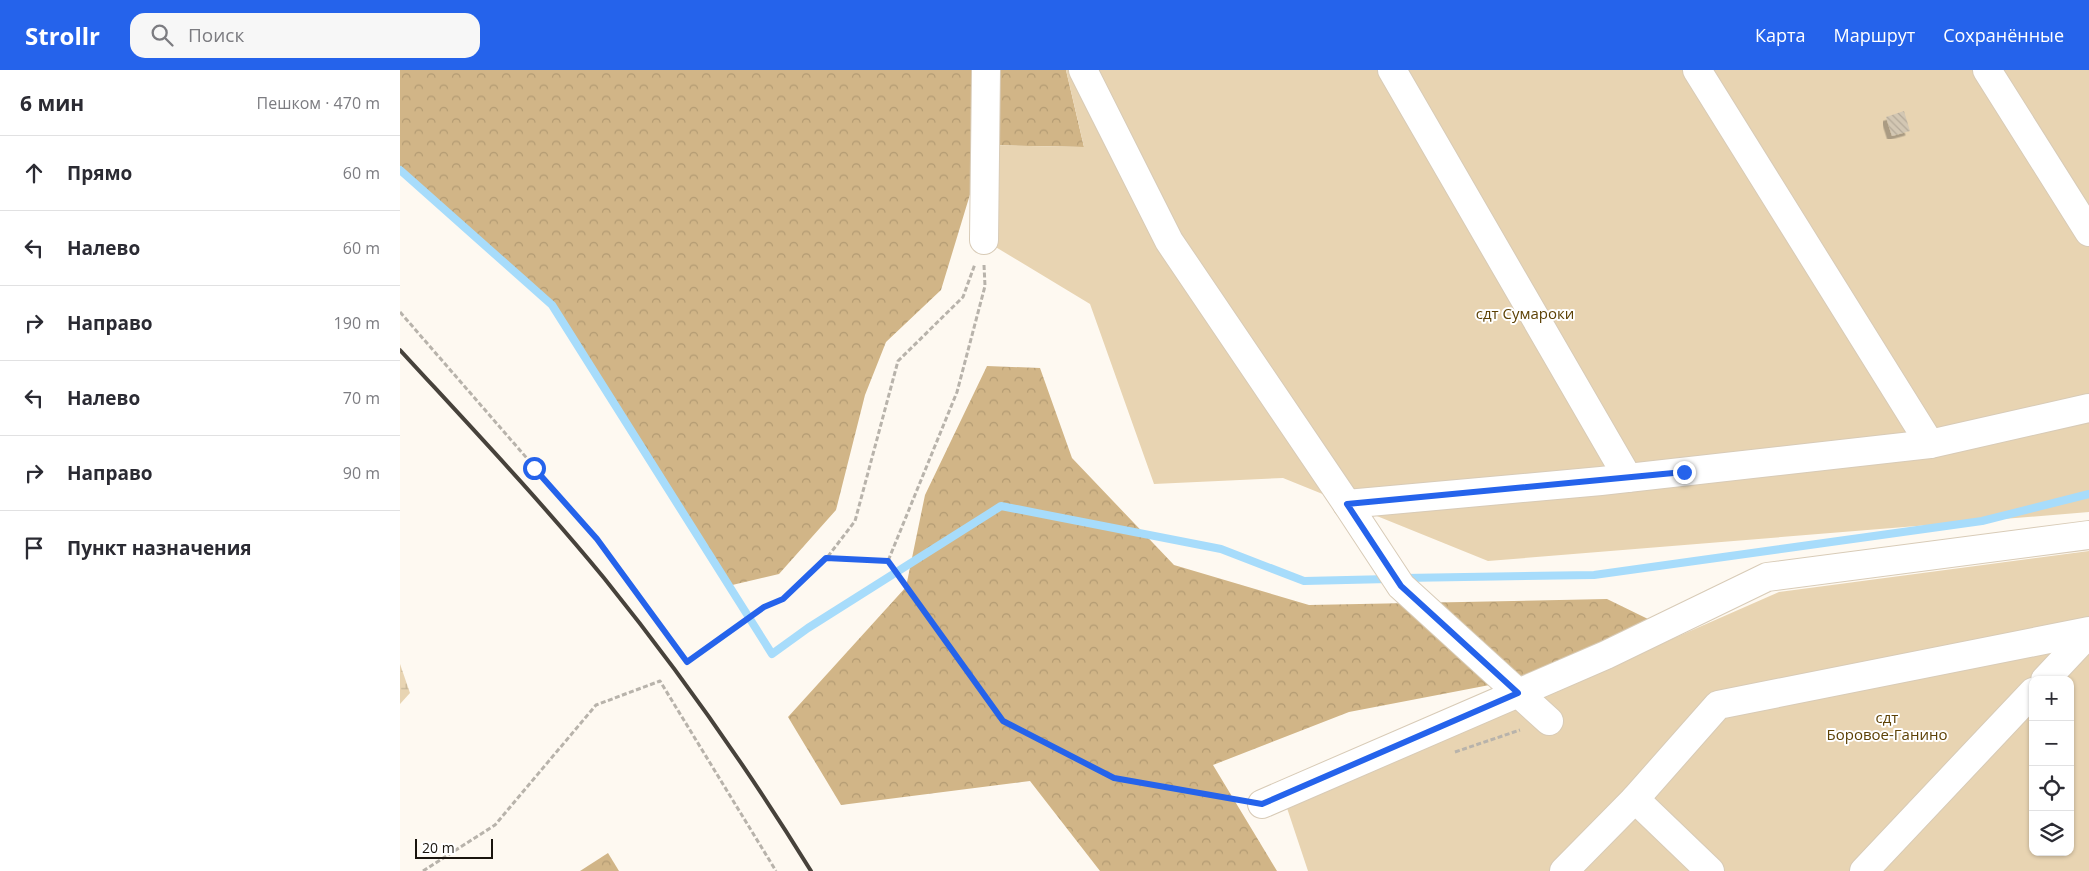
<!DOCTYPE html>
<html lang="ru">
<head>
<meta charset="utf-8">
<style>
  :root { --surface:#fff; --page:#f7f7f7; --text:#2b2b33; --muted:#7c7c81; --line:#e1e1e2; --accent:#2563eb }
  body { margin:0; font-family:"Open Sans",sans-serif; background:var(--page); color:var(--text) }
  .controls { position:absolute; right:15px; bottom:15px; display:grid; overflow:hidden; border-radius:10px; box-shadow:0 1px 4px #0004 }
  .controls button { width:45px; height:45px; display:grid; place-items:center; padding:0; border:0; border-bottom:1px solid var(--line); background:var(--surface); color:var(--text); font:25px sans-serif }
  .scale { position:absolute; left:15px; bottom:12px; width:78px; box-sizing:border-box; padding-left:5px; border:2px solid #19140d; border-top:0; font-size:14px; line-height:18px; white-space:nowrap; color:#19140d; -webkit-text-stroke:4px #fff; paint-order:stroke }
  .stop { position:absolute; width:15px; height:15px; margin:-11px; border:4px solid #2563eb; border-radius:50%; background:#fff }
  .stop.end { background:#2563eb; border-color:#fff; box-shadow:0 1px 5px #0008 }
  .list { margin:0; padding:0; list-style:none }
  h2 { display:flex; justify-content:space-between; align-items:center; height:65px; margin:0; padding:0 20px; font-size:21px }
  h2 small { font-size:16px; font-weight:400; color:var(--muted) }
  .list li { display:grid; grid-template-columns:32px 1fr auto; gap:15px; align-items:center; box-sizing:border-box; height:75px; padding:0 20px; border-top:1px solid var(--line) }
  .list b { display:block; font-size:19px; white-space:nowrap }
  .list em { font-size:16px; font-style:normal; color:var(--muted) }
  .icon { flex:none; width:28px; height:28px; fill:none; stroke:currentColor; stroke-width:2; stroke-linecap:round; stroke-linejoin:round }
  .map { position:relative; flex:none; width:1689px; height:801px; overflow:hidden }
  header { display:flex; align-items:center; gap:30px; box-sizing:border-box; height:70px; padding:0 25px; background:var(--accent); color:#fff }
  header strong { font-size:24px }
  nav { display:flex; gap:28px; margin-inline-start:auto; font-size:18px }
  .search { width:350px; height:45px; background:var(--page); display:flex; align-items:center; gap:12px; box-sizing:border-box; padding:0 18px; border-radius:15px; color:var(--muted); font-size:19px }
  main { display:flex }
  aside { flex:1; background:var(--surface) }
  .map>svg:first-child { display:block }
  .forest { fill:url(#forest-crowns) }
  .wetland { fill:url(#wetland-marsh) }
  .green { fill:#e8d4b2; fill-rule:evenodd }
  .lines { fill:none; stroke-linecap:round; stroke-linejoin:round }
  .stream { stroke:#a7dcfb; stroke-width:8 }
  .building { fill:url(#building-back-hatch); filter:url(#shadow) }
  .minor-casing { stroke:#d8cbb7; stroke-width:30 }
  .path { stroke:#b8b3ab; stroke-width:3; stroke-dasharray:5 2.5; stroke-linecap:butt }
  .minor { stroke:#fff; stroke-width:28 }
  .rail { stroke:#47423b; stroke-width:4 }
  .route { stroke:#2563eb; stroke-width:6 }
  .labels { text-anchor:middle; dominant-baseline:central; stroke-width:4; stroke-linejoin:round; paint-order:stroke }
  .park-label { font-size:15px; fill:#5d4105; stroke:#fff }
</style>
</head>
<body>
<header>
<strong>Strollr</strong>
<div class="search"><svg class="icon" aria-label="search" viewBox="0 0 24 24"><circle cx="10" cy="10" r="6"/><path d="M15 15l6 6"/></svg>Поиск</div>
<nav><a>Карта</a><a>Маршрут</a><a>Сохранённые</a></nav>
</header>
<main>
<aside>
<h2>6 мин<small>Пешком · 470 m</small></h2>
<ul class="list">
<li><svg class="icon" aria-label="ahead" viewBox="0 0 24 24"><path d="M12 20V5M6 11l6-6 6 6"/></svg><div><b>Прямо</b></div><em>60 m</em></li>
<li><svg class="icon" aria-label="left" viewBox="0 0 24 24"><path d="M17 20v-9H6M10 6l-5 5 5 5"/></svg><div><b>Налево</b></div><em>60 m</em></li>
<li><svg class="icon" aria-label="right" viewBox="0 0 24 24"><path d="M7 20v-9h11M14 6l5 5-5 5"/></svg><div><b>Направо</b></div><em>190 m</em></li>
<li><svg class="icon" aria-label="left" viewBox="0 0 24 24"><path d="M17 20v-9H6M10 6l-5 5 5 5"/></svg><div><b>Налево</b></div><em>70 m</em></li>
<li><svg class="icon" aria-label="right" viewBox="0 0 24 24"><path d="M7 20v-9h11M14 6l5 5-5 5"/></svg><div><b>Направо</b></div><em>90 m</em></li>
<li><svg class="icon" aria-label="arrive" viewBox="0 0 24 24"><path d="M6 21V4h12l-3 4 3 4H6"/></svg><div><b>Пункт назначения</b></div></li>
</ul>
</aside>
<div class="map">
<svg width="1689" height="801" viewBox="0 0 1689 801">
  <defs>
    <pattern id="forest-crowns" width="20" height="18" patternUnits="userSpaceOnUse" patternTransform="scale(1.25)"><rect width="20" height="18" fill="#d1b587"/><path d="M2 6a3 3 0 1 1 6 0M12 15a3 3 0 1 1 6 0" fill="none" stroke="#b39b73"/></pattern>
    <pattern id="wetland-marsh" width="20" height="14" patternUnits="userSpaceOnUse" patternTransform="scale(1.25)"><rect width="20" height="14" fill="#e8d4b2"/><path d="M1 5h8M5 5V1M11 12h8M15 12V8" fill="none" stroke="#c6b598"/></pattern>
    <pattern id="building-back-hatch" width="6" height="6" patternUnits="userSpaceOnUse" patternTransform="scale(1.25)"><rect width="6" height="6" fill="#d3c7b3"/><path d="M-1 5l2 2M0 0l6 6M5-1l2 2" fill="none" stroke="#b5aa99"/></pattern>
    <filter id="shadow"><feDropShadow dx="-4.5" dy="4.5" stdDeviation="0" flood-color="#0004"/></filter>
  </defs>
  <rect width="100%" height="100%" fill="#fef9f1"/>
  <g class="forest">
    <polygon points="0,0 666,0 684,77 585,75 541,220 486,272 465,325 436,440 379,504 328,516 152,235 0,100"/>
    <polygon points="587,296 640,298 672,388 774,495 909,535 1207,529 1248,549 1136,606 949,642 813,695 877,801 700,801 630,711 441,735 388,647 506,517 525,425"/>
    <polygon points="208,783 219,801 180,801"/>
  </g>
  <polygon class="wetland" points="0,594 10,623 0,634"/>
  <g class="green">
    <polygon points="666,0 1689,0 1689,442 1088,491 883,408 754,414 690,234 584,170 585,75 684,77"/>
    <path d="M 1689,481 L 1689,801 L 908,801 L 887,738 L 1379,522 ZM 1633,610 L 1670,610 L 1670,782 L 1633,782 Z"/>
  </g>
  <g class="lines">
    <g class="stream">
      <polyline points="0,100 152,235 372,584 408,558 601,436 821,479 904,511 989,509"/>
      <polyline points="1003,508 1194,505 1582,451 1689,424"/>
    </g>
  </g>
  <polygon class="building" points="1504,41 1510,61 1492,66 1486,47"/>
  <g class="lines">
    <defs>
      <g id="minor">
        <polyline points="683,0 769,171 947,434"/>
        <polyline points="992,0 1228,408"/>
        <polyline points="1297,0 1530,374"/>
        <polyline points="1587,0 1689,162"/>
        <polyline points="584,170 586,0"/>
        <polyline points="1645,610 1689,563"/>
        <polyline points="1149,651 1001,516 947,434 1201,411 1530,374 1689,338"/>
        <polyline points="1235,729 1310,801"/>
        <polyline points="862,734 1206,585 1367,507 1689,465"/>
        <polyline points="1164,801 1235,729 1318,635 1689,561"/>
        <polyline points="1464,801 1633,622"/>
      </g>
    </defs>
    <use href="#minor" class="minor-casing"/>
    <g class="path">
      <polyline points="584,195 585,216 557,322 488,491 603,651 714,708 836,729"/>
      <polyline points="0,242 197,469 287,592 363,537 383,529 426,489 455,451 498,291 563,227 575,194"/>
      <polyline points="427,489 488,491"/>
      <polyline points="1055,682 1120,660"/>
      <polyline points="23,801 95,755 196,635 260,611 376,801"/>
    </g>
    <use href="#minor" class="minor"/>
    <path class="rail" d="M 0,280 C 69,355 139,429 204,508 C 279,601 348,699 411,801"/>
  </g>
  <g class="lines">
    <polyline class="route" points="134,398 197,469 287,592 364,537 383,529 426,488 488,491 603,651 714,708 862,734 1118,623 1001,516 947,434 1284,402"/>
  </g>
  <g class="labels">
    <g class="park-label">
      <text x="1125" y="243">сдт Сумароки</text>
      <text x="1487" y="647">сдт<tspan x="1487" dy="17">Боровое-Ганино</tspan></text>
    </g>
  </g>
</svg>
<div class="controls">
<button>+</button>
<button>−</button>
<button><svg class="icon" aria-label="locate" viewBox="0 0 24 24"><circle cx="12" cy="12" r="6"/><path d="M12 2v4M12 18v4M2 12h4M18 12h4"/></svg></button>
<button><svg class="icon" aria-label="layers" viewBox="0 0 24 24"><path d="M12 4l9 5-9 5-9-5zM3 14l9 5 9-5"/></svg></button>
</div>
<div class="scale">20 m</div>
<div class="stop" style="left:134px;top:398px"></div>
<div class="stop end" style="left:1284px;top:402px"></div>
</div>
</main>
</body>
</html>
